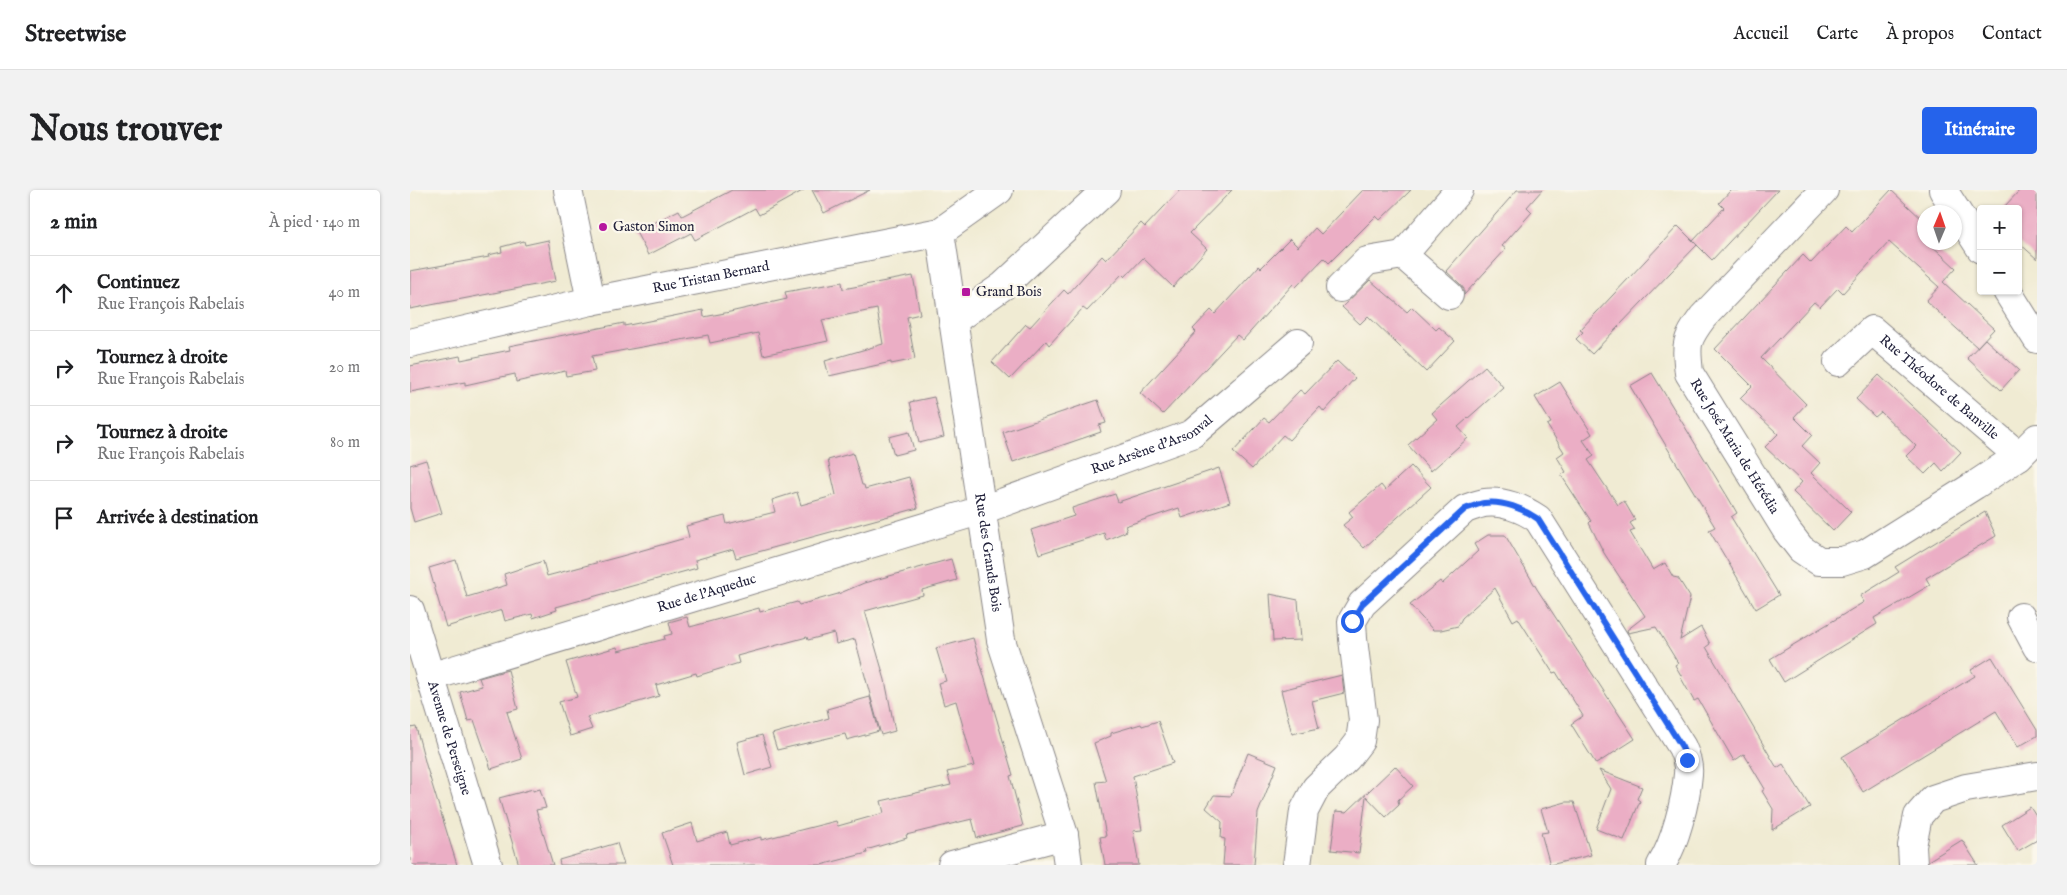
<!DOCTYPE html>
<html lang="fr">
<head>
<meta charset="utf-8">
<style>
  :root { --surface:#fff; --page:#f2f2f2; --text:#202124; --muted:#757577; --line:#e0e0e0; --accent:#2563eb }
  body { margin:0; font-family:"IM FELL English",serif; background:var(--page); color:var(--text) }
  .controls { position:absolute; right:15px; top:15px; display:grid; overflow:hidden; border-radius:5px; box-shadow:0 1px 4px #0004 }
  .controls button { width:45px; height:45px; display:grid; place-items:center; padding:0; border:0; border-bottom:1px solid var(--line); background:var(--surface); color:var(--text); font:25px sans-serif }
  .compass { position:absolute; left:1507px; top:15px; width:45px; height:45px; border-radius:50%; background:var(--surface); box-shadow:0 1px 4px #0004; rotate:2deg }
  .stop { position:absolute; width:15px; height:15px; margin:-11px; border:4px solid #2563eb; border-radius:50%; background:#fff }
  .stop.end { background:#2563eb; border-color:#fff; box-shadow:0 1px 5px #0008 }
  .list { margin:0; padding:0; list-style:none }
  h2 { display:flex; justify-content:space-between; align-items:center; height:65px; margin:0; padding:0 20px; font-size:21px }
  h2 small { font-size:16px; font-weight:400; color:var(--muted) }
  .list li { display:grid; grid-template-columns:32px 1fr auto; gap:15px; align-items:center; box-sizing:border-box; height:75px; padding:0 20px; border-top:1px solid var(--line) }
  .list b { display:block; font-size:19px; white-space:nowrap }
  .list p { margin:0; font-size:16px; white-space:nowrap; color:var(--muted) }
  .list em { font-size:16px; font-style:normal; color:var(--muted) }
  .icon { flex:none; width:28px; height:28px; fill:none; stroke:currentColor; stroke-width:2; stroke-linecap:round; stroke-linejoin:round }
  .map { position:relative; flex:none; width:1627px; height:675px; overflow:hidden; border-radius:5px }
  header { display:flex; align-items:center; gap:30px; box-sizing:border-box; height:70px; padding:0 25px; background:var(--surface); border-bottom:1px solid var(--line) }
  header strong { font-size:24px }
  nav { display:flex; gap:28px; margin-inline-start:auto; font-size:18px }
  .intro { display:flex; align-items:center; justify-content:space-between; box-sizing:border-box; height:120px; padding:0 30px }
  h1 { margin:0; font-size:35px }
  .button { padding:12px 22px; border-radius:5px; background:var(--accent); color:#fff; font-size:18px; font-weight:700 }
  main { display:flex; gap:30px; padding:0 30px }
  aside { flex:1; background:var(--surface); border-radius:5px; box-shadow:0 1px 4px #0004 }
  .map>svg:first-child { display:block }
  .building { fill:#ebaec5 }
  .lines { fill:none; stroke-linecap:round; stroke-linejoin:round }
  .minor-casing { stroke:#898687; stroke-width:30 }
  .minor { stroke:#fff; stroke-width:28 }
  .route { stroke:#2563eb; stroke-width:6 }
  .poi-dot { fill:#b5179e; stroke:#fbf7ec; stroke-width:2 }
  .labels { text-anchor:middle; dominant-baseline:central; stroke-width:4.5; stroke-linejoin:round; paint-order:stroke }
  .poi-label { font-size:14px; fill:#22223b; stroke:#fbf7ec; text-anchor:start }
  .street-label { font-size:14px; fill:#22223b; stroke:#fbf7ec }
</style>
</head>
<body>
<header>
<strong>Streetwise</strong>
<nav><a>Accueil</a><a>Carte</a><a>À propos</a><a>Contact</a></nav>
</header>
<div class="intro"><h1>Nous trouver</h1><a class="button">Itinéraire</a></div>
<main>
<aside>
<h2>2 min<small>À pied · 140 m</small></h2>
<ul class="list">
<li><svg class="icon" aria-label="ahead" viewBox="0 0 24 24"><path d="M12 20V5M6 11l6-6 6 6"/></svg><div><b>Continuez</b><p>Rue François Rabelais</p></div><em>40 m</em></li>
<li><svg class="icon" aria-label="right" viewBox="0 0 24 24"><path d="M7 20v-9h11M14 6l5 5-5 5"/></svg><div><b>Tournez à droite</b><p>Rue François Rabelais</p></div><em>20 m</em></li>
<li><svg class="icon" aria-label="right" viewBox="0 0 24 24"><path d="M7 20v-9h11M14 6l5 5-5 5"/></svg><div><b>Tournez à droite</b><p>Rue François Rabelais</p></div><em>80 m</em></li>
<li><svg class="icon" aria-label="arrive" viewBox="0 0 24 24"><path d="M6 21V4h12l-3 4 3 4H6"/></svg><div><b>Arrivée à destination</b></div></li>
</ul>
</aside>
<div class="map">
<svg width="1627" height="675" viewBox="0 0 1627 675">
  <rect width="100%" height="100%" fill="#fbf7ec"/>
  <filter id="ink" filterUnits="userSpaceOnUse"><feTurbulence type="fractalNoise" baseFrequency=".02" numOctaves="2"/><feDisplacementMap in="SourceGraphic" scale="10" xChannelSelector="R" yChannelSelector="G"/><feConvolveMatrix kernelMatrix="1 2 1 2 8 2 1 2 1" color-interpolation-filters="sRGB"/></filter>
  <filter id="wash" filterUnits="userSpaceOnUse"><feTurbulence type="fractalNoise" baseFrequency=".0096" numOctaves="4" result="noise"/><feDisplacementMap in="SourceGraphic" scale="20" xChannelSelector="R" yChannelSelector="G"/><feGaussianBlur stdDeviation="1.12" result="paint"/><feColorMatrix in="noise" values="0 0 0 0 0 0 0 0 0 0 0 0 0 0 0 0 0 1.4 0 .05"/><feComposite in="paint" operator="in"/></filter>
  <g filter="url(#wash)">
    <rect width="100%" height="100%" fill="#f0ebd3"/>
    <g id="blocks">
      <g class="building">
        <polygon points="322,0 394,0 349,25 345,18 285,50 281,43 238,65 226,42 269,20 272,26"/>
        <polygon points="402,0 460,0 414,23"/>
        <polygon points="770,0 822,0 780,43 797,59 763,97 733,68 715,87 712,84 677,121 673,118 639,155 636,151 600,189 582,172 616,134 620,137 654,100 658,104 692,66 696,70 731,33 735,37"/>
        <polygon points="953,0 1001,0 970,30 966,26 919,73 914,68 886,97 883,94 833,150 827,145 753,224 730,203 786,142 783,139 801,120 805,124 849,76 851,78 880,49 888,57 905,38 911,44"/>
        <polygon points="1107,0 1132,0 1117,17 1122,22 1092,56 1096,59 1054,105 1054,99 1050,94 1036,81"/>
        <polygon points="1321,0 1368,0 1302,70 1283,51 1314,18 1309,13"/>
        <polygon points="1481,0 1514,31 1514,52 1518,52 1546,78 1533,92 1584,139 1567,157 1516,111 1529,97 1479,52 1433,103 1428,98 1410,117 1404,112 1351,168 1396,214 1384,227 1402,245 1392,256 1410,273 1401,283 1441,322 1423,341 1383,302 1392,292 1355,257 1368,244 1330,208 1342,196 1305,159 1393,65 1401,73 1436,36 1442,42"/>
        <polygon points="1610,0 1627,0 1627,69 1608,52 1608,19 1592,19"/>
        <polygon points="1268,36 1287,55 1182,164 1166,149 1173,142 1170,140"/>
        <polygon points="138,50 146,91 0,119 0,81 79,67 78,65 92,62 91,57 114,51 115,55"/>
        <polygon points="503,86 510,124 497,127 505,169 491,172 481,174 481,172 419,186 415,171 473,154 467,119 412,130 418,151 353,165 348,143 300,153 298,145 182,166 185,181 156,186 155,181 106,192 105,184 55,195 55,192 0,202 0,176 50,166 51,170 75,165 100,160 99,156 214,133 214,136 293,120 294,127 320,122 377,109 375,102 432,92 433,99"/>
        <polygon points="960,90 997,122 1002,117 1026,140 1029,137 1045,151 1016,182 958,126 950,134 932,117"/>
        <polygon points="1575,149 1609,180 1591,200 1557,168"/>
        <polygon points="927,171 945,188 914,222 910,217 879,250 873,245 842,279 823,262 854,228 859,232 890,200 895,204"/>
        <polygon points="1075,176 1093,197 1048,237 1058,248 1021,281 998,255 1027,229 1022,223"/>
        <polygon points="1242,183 1319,309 1327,323 1321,327 1369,405 1346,419 1299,340 1305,337 1220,196"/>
        <polygon points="1469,185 1551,262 1533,281 1526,273 1515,284 1496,266 1506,256 1471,222 1465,227 1446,209"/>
        <polygon points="1150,192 1182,244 1173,250 1184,266 1178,270 1208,315 1214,311 1225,330 1220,333 1225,340 1220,342 1243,380 1255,373 1263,387 1268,388 1280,407 1270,450 1291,437 1300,454 1296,457 1367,578 1373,574 1400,617 1362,640 1363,619 1352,601 1355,599 1334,564 1324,571 1288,509 1284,511 1271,488 1272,487 1265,475 1268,473 1246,437 1218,443 1217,440 1235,426 1194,363 1179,333 1181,331 1151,285 1156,282 1147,267 1154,262 1137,235 1141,233 1125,207"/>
        <polygon points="524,207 534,247 509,253 500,212"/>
        <polygon points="688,210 696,233 689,235 691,242 603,272 593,242"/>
        <polygon points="499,242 504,260 484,265 479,247"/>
        <polygon points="443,263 452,295 454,295 455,299 499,287 508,318 326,368 323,359 285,370 287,378 146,417 147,420 123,428 122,424 95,431 92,420 36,437 19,378 46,370 57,407 97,395 94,384 133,371 137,386 212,366 279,347 276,336 315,326 317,334 365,322 362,310 387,302 391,315 426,305 418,270"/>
        <polygon points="16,270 32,323 4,332 0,318 0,275"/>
        <polygon points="1001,276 1021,297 954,358 933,335 943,327 939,322 971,295 975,300"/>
        <polygon points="809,278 820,312 772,328 769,318 715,336 717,341 696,350 694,343 629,364 621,340 664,326 662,318 705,304 708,312"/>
        <polygon points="1575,322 1586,346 1516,388 1520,395 1464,428 1467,434 1374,492 1360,469 1454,412 1450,406 1489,382 1485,377"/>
        <polygon points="1078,345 1095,345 1127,399 1225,549 1186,574 1161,534 1173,526 1146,482 1143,483 1108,428 1103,431 1085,398 1052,428 1048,436 1031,440 1023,440 1000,415 1030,391 1032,394 1068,361 1064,354"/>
        <polygon points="541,369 547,390 512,400 513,405 455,421 475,490 485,541 471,545 445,449 426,454 424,443 398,450 397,447 327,466 329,473 287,486 286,483 246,495 249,506 177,527 182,539 160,546 149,512 167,507 156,472 207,457 208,461 255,449 254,446 262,444 259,432 277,427 280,437 349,418 350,422 387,412 389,415 428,404 454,393"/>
        <polygon points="860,404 888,410 891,450 863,451"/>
        <polygon points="563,448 603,585 600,586 613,636 567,648 562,629 496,645 497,648 456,660 457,663 411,675 263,675 252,643 282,633 287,651 317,642 320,655 351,647 351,650 426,631 428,636 474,623 471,611 541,595 537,582 564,576 546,511 534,515 528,493 536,491 526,458"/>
        <polygon points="1582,467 1627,540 1627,546 1608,557 1586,521 1453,602 1432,567 1565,486 1561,480"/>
        <polygon points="98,480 108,519 97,522 112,569 81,579 64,530 58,531 50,502 72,496 69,488"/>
        <polygon points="932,485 934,503 902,511 909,538 882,544 871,500"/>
        <polygon points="460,507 469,541 437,550 435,544 367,560 362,544 419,528 417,519"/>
        <polygon points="748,531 763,573 723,586 732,640 723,641 729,675 695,675 690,647 696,646 686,592 696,591 684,553 701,546 701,543 731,534 732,536"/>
        <polygon points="6,537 16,575 47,675 0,675 0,538"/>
        <polygon points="352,545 362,577 335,585 327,552"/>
        <polygon points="838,563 867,575 848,623 844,675 813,675 815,649 811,648 812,632 796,618 804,605 821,606"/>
        <polygon points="985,576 1003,596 988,610 989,615 976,627 956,606 949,663 921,660 926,621 937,622"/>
        <polygon points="1189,580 1232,597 1227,609 1230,611 1214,650 1186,639 1201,599"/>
        <polygon points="123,599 123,601 130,599 136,618 126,620 143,675 109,675 89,608"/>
        <polygon points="1156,612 1164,612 1181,665 1140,675 1131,643 1138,642 1131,619"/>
        <polygon points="1620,617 1627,628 1627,650 1608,661 1592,635"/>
        <polygon points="1552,650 1568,675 1518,675 1518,671"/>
        <polygon points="207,653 214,675 150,675 149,670"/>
      </g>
    </g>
  </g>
  <g filter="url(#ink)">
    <use href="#blocks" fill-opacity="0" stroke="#898687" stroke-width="1"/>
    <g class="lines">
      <defs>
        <g id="minor">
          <polyline points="158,0 181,111"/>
          <path id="s1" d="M 1414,0 L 1293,127 C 1275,151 1276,154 1279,183 L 1377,341 L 1391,359 L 1409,371 L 1432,371 L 1455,364 L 1565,295 L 1609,266 L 1627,248"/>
          <polyline points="1533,0 1571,59"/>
          <path id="s2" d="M 530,42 L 591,450 L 654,645 L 658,675"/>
          <polyline points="930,98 957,71 993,65"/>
          <polyline points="1597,101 1627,149"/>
          <polyline points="1039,105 993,65 1049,0"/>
          <polyline points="543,131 593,96 696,0"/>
          <path id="s3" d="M 0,153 L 181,111 L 530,42 L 589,0"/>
          <path id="s4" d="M 1428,172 L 1462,140 L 1609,266"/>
          <path id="s5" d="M 0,420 L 78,675"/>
          <polyline points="1611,427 1627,457"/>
          <path id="s6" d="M 20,487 L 572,320 L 782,244 L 888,153"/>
          <polyline points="542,675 654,645"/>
          <path d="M 887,675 L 894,621 L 906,598 L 937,568 L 950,551 L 953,530 L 943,449 L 942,431 L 952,414 L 1055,319 C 1061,317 1068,314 1074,313 C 1092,310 1114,319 1128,329 L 1272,557 C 1276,566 1279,575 1278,584 C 1276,610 1265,654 1251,675"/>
          <polyline points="1503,675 1502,656 1508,626 1523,609 1556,598 1627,586"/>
        </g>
      </defs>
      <use href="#minor" class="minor-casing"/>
      <use href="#minor" class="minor"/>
    </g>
  </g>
  <g class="lines" filter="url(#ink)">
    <path class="route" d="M 942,431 L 952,414 L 1055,319 C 1061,317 1068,314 1074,313 C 1092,310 1114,319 1128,329 L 1272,557 L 1277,570"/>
  </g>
  <g class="poi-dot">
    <circle cx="193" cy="37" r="5"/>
    <rect x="551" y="97" width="10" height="10" rx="2.5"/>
  </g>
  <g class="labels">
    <g class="poi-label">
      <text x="203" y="37">Gaston Simon</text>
      <text x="566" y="102">Grand Bois</text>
    </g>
    <g class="street-label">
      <text stroke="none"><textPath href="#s3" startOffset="308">Rue Tristan Bernard</textPath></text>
      <text stroke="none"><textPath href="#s4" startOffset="135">Rue Théodore de Banville</textPath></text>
      <text stroke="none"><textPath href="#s6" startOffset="759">Rue Arsène d'Arsonval</textPath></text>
      <text stroke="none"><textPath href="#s1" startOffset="322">Rue José Maria de Hérédia</textPath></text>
      <text stroke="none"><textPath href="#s2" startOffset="324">Rue des Grands Bois</textPath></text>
      <text stroke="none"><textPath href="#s6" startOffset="289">Rue de l'Aqueduc</textPath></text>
      <text stroke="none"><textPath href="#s5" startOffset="134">Avenue de Perseigne</textPath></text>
    </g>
  </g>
</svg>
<div class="controls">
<button>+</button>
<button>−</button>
</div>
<svg class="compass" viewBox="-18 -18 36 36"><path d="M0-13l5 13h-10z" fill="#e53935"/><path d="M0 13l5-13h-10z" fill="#757577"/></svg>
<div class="stop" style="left:942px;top:431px"></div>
<div class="stop end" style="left:1277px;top:570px"></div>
</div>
</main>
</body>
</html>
